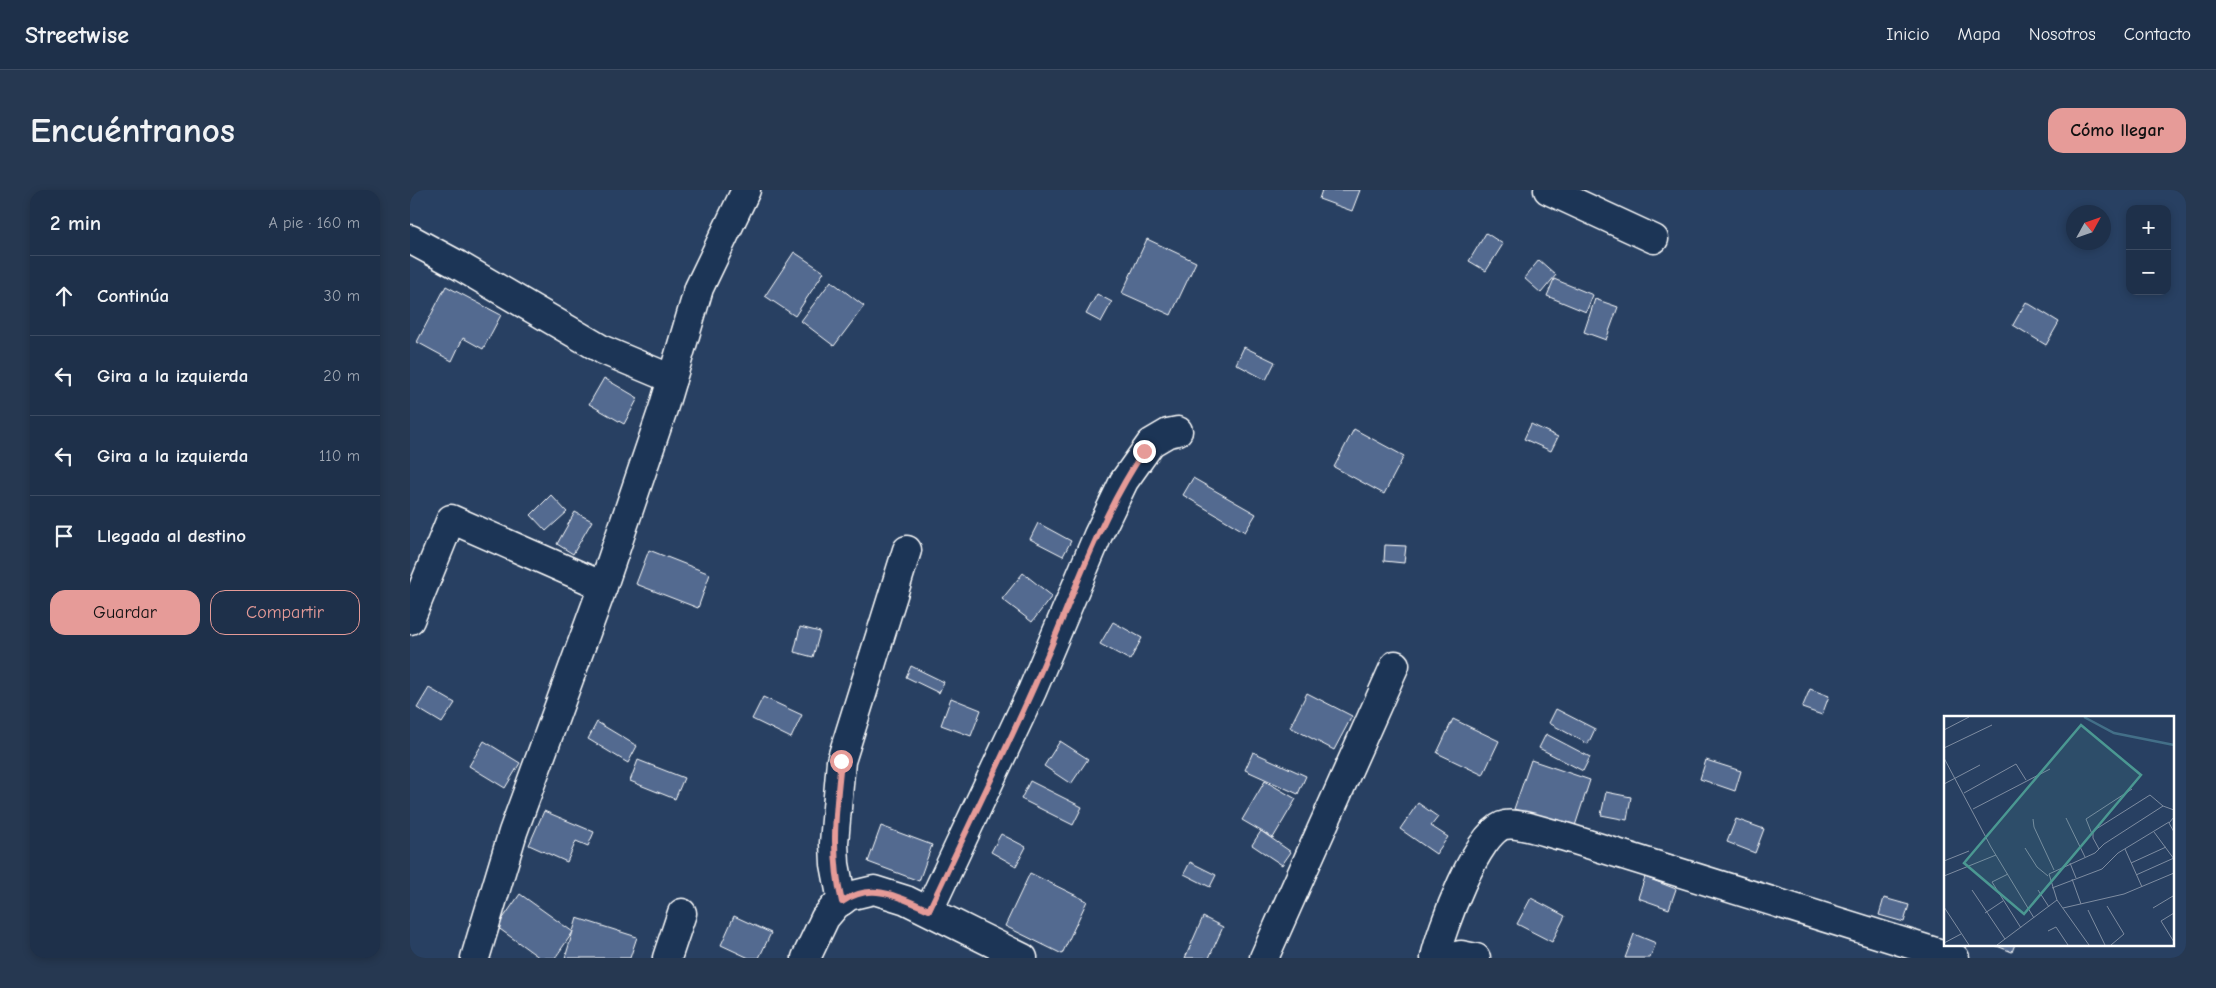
<!DOCTYPE html>
<html lang="es">
<head>
<meta charset="utf-8">
<style>
  :root { --surface:#1e304a; --page:#263851; --text:#f1f3f6; --muted:#a1a9b5; --line:#3c4b62; --accent:#e69b98 }
  body { margin:0; font-family:"Comic Neue",sans-serif; background:var(--page); color:var(--text) }
  .controls { position:absolute; right:15px; top:15px; display:grid; overflow:hidden; border-radius:10px; box-shadow:0 2px 8px #0003 }
  .controls button { width:45px; height:45px; display:grid; place-items:center; padding:0; border:0; border-bottom:1px solid var(--line); background:var(--surface); color:var(--text); font:25px sans-serif }
  .compass { position:absolute; left:1656px; top:15px; width:45px; height:45px; border-radius:50%; background:var(--surface); box-shadow:0 2px 8px #0003; rotate:50deg }
  .stop { position:absolute; width:15px; height:15px; margin:-11px; border:4px solid #e69b98; border-radius:50%; background:#fff }
  .stop.end { background:#e69b98; border-color:#fff; box-shadow:0 1px 5px #0008 }
  .list { margin:0; padding:0; list-style:none }
  h2 { display:flex; justify-content:space-between; align-items:center; height:65px; margin:0; padding:0 20px; font-size:21px }
  h2 small { font-size:16px; font-weight:400; color:var(--muted) }
  .list li { display:grid; grid-template-columns:32px 1fr auto; gap:15px; align-items:center; box-sizing:border-box; height:80px; padding:0 20px; border-top:1px solid var(--line) }
  .list b { display:block; font-size:19px; white-space:nowrap }
  .list em { font-size:16px; font-style:normal; color:var(--muted) }
  .actions { display:flex; gap:10px; padding:15px 20px }
  .actions a { flex:1; padding:11px 0; border:1px solid var(--accent); border-radius:15px; text-align:center; font-size:18px; color:var(--accent) }
  .actions .main { background:var(--accent); color:#111 }
  .icon { flex:none; width:28px; height:28px; fill:none; stroke:currentColor; stroke-width:2; stroke-linecap:round; stroke-linejoin:round }
  .map { position:relative; flex:none; width:1776px; height:768px; overflow:hidden; border-radius:15px }
  header { display:flex; align-items:center; gap:30px; box-sizing:border-box; height:70px; padding:0 25px; background:var(--surface); border-bottom:1px solid var(--line) }
  header strong { font-size:24px }
  nav { display:flex; gap:28px; margin-inline-start:auto; font-size:18px }
  .intro { display:flex; align-items:center; justify-content:space-between; box-sizing:border-box; height:120px; padding:0 30px }
  h1 { margin:0; font-size:35px }
  .button { padding:12px 22px; border-radius:15px; background:var(--accent); color:#111; font-size:18px; font-weight:700 }
  main { display:flex; gap:30px; padding:0 30px }
  aside { flex:1; background:var(--surface); border-radius:15px; box-shadow:0 2px 8px #0003 }
  .map>svg:first-child { display:block }
  .building { fill:#526a90; stroke:#fff }
  .lines { fill:none; stroke-linecap:round; stroke-linejoin:round }
  .minor-casing { stroke:#fff; stroke-width:31 }
  .minor { stroke:#1d3557; stroke-width:28 }
  .route { stroke:#e69b98; stroke-width:6 }
  .inset-river { fill:none; stroke:#436f88; stroke-width:2.5 }
  .inset-road { fill:none; stroke:#7e8ca1; stroke-width:1 }
  .view { fill:#4b9892; fill-opacity:0.15; stroke:#4b9892; stroke-width:2.5 }
  .inset-edge { fill:none; stroke:#fff; stroke-width:2.5 }
</style>
</head>
<body>
<header>
<strong>Streetwise</strong>
<nav><a>Inicio</a><a>Mapa</a><a>Nosotros</a><a>Contacto</a></nav>
</header>
<div class="intro"><h1>Encuéntranos</h1><a class="button">Cómo llegar</a></div>
<main>
<aside>
<h2>2 min<small>A pie · 160 m</small></h2>
<ul class="list">
<li><svg class="icon" aria-label="ahead" viewBox="0 0 24 24"><path d="M12 20V5M6 11l6-6 6 6"/></svg><div><b>Continúa</b></div><em>30 m</em></li>
<li><svg class="icon" aria-label="left" viewBox="0 0 24 24"><path d="M17 20v-9H6M10 6l-5 5 5 5"/></svg><div><b>Gira a la izquierda</b></div><em>20 m</em></li>
<li><svg class="icon" aria-label="left" viewBox="0 0 24 24"><path d="M17 20v-9H6M10 6l-5 5 5 5"/></svg><div><b>Gira a la izquierda</b></div><em>110 m</em></li>
<li><svg class="icon" aria-label="arrive" viewBox="0 0 24 24"><path d="M6 21V4h12l-3 4 3 4H6"/></svg><div><b>Llegada al destino</b></div></li>
</ul>
<div class="actions"><a class="main">Guardar</a><a>Compartir</a></div>
</aside>
<div class="map">
<svg width="1776" height="768" viewBox="0 0 1776 768">
  <rect width="100%" height="100%" fill="#284062"/>
  <filter id="ink" filterUnits="userSpaceOnUse"><feTurbulence type="fractalNoise" baseFrequency=".02" numOctaves="2"/><feDisplacementMap in="SourceGraphic" scale="10" xChannelSelector="R" yChannelSelector="G"/><feConvolveMatrix kernelMatrix="1 2 1 2 8 2 1 2 1" color-interpolation-filters="sRGB"/></filter>
  <g filter="url(#ink)">
    <g class="building">
      <polygon points="912,0 950,0 942,21 909,9"/>
      <polygon points="1076,43 1093,54 1076,81 1059,71"/>
      <polygon points="737,49 786,72 761,125 712,103"/>
      <polygon points="384,62 414,82 385,126 355,106"/>
      <polygon points="1129,70 1146,85 1131,103 1114,88"/>
      <polygon points="1144,89 1183,105 1176,122 1137,106"/>
      <polygon points="421,91 454,116 424,156 391,131"/>
      <polygon points="36,96 91,125 73,159 53,148 42,171 7,152"/>
      <polygon points="687,104 702,112 691,132 676,124"/>
      <polygon points="1185,109 1208,117 1196,150 1174,142"/>
      <polygon points="1616,112 1649,132 1636,155 1603,135"/>
      <polygon points="834,157 865,172 856,190 826,174"/>
      <polygon points="194,188 228,208 214,234 179,214"/>
      <polygon points="1121,234 1148,247 1141,261 1114,249"/>
      <polygon points="944,239 994,266 974,304 924,277"/>
      <polygon points="783,288 846,324 835,342 773,305"/>
      <polygon points="141,305 157,322 136,341 121,325"/>
      <polygon points="165,322 182,331 163,364 147,354"/>
      <polygon points="628,333 661,351 653,366 620,349"/>
      <polygon points="975,355 996,356 994,373 974,371"/>
      <polygon points="239,360 300,384 288,418 226,394"/>
      <polygon points="613,383 642,406 622,432 592,409"/>
      <polygon points="703,432 732,448 720,470 690,454"/>
      <polygon points="390,437 410,442 403,467 384,462"/>
      <polygon points="501,476 534,492 529,503 496,487"/>
      <polygon points="19,498 45,513 32,533 7,518"/>
      <polygon points="1400,499 1419,506 1412,525 1392,518"/>
      <polygon points="897,503 942,526 924,560 880,537"/>
      <polygon points="353,507 392,525 381,548 342,529"/>
      <polygon points="541,508 571,520 561,546 531,535"/>
      <polygon points="1146,519 1185,539 1178,554 1139,533"/>
      <polygon points="1043,529 1089,551 1073,585 1027,563"/>
      <polygon points="187,532 227,556 218,573 178,549"/>
      <polygon points="1136,544 1180,567 1173,581 1129,558"/>
      <polygon points="74,551 110,573 95,598 59,576"/>
      <polygon points="650,551 678,569 661,594 634,576"/>
      <polygon points="843,562 896,586 888,604 835,580"/>
      <polygon points="228,570 274,588 265,609 220,591"/>
      <polygon points="1121,570 1180,590 1164,639 1104,619"/>
      <polygon points="1296,570 1331,581 1325,601 1290,589"/>
      <polygon points="620,591 672,617 663,635 611,609"/>
      <polygon points="855,591 886,609 863,648 832,630"/>
      <polygon points="1196,602 1221,607 1217,630 1191,625"/>
      <polygon points="1008,613 1028,627 1021,636 1038,647 1026,664 990,639"/>
      <polygon points="134,621 184,642 178,656 166,651 157,672 119,655"/>
      <polygon points="1326,629 1354,639 1345,663 1317,652"/>
      <polygon points="471,636 522,655 509,691 458,672"/>
      <polygon points="851,641 881,662 872,675 842,655"/>
      <polygon points="591,644 616,657 606,676 581,662"/>
      <polygon points="780,672 806,685 800,697 774,684"/>
      <polygon points="620,683 677,711 652,764 595,736"/>
      <polygon points="1235,687 1266,699 1259,719 1228,708"/>
      <polygon points="110,704 163,742 145,768 130,768 87,737"/>
      <polygon points="1121,708 1155,726 1142,752 1107,734"/>
      <polygon points="1474,708 1499,715 1494,732 1469,725"/>
      <polygon points="324,726 361,743 349,768 339,768 311,755"/>
      <polygon points="793,727 813,737 799,768 775,768"/>
      <polygon points="167,728 227,747 220,768 155,768"/>
      <polygon points="1224,744 1246,753 1240,768 1215,768"/>
      <polygon points="1582,754 1605,754 1602,762"/>
    </g>
    <g class="lines">
      <defs>
        <g id="minor">
          <polyline points="1138,0 1244,49"/>
          <polyline points="0,49 48,75 193,160 262,189"/>
          <polyline points="0,430 41,329 193,396"/>
          <polyline points="432,711 425,674 424,653 431,571 497,360"/>
          <polyline points="519,720 622,501 688,345 714,291 741,253 758,243 768,241"/>
          <polyline points="65,768 103,642 193,396 253,219 289,98 336,0"/>
          <polyline points="257,768 272,723"/>
          <polyline points="396,768 415,728 426,715 439,706 464,700 496,710 613,768"/>
          <polyline points="854,768 985,475"/>
          <path d="M 1025,768 C 1030,742 1068,639 1095,635 C 1109,632 1137,643 1152,646 L 1545,768"/>
          <polyline points="1037,768 1051,765 1066,768"/>
        </g>
      </defs>
      <use href="#minor" class="minor-casing"/>
      <use href="#minor" class="minor"/>
    </g>
  </g>
  <g class="lines" filter="url(#ink)">
    <path class="route" d="M 431,571 C 426,619 420,664 432,712 C 462,691 489,707 519,720 C 553,647 589,575 622,501 C 658,421 685,334 734,261"/>
  </g>
  <g transform="translate(1534 526)">
    <rect width="230" height="230" fill="#284062"/>
    <path class="inset-river" d="M 140,1 L 170,17 L 230,29"/>
    <path class="inset-road" d="M 0,14 L 25,1M 0,32 L 48,9M 0,42 L 47,131 L 90,202M 0,68 L 36,49M 20,77 L 72,48 L 82,64M 29,93 L 106,53M 230,101 L 225,107 L 230,116M 122,102 L 141,141M 89,103 L 90,111 L 110,154M 210,116 L 230,143M 148,118 L 142,103 L 188,73M 81,132 L 93,151 L 104,160M 155,133 L 149,122 L 149,115 L 206,79 L 219,90M 181,133 L 198,171M 0,145 L 25,135M 126,147 L 132,162M 187,147 L 222,131M 64,158 L 48,166 L 77,212M 192,159 L 230,142M 0,160 L 52,139M 128,163 L 137,188M 108,172 L 158,153 L 174,137 L 225,106M 28,174 L 61,223M 94,174 L 105,191M 163,190 L 180,218 L 167,229M 0,191 L 25,229M 119,192 L 180,178 L 230,157M 209,192 L 229,180M 144,194 L 161,229M 41,197 L 59,185M 230,197 L 217,205 L 230,226M 104,215 L 112,211 L 124,229M 0,227 L 17,218M 53,229 L 113,184M 145,229 L 113,184 L 105,158 L 151,137 L 160,128 L 219,90 L 230,94"/>
    <path class="view" d="M 137,9 L 197,59 L 80,198 L 20,147 Z"/>
    <rect width="230" height="230" class="inset-edge"/>
  </g>
</svg>
<div class="controls">
<button>+</button>
<button>−</button>
</div>
<svg class="compass" viewBox="-18 -18 36 36"><path d="M0-13l5 13h-10z" fill="#e53935"/><path d="M0 13l5-13h-10z" fill="#a1a9b5"/></svg>
<div class="stop" style="left:431px;top:571px"></div>
<div class="stop end" style="left:734px;top:261px"></div>
</div>
</main>
</body>
</html>
